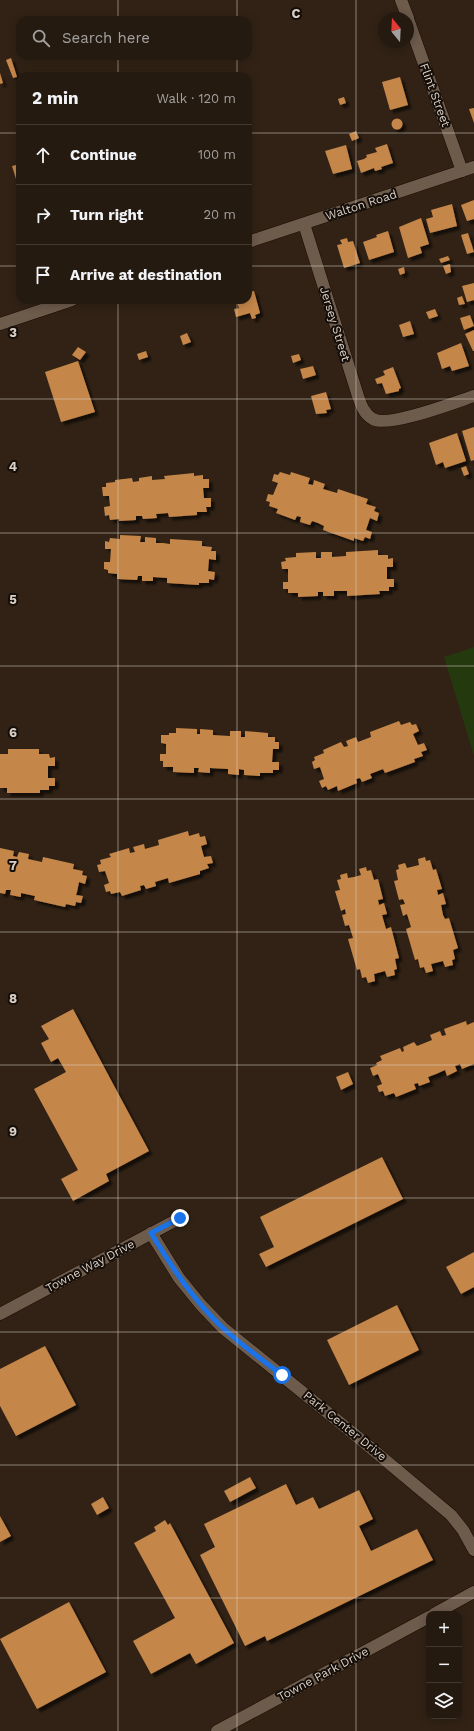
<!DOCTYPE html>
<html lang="en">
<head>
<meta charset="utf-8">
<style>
  :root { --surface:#251a10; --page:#2d2319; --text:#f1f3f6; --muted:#a3a19f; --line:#423830 }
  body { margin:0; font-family:"Work Sans",sans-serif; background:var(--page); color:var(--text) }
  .controls { position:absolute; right:12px; bottom:12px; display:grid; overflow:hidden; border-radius:8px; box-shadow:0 2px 10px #0003 }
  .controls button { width:36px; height:36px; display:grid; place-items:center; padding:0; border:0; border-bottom:1px solid var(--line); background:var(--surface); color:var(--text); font:20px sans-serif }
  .compass { position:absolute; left:378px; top:12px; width:36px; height:36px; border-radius:50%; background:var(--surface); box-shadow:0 2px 10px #0003; rotate:342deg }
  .stop { position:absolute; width:12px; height:12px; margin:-9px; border:3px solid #1a73e8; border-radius:50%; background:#fff }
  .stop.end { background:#1a73e8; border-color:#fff; box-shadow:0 1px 4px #0008 }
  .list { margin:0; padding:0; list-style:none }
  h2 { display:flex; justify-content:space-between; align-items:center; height:52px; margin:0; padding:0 16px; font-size:17px }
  h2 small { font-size:13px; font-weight:400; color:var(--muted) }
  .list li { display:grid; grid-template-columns:26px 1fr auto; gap:12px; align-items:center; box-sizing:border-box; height:60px; padding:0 16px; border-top:1px solid var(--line) }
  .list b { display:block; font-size:15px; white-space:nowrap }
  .list em { font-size:13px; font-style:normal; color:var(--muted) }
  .icon { flex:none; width:22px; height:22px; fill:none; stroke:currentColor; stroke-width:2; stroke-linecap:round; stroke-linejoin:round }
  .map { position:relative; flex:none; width:474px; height:1731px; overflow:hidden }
  .search { position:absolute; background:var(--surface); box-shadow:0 2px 10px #0003; left:16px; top:16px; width:236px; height:44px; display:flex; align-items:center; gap:10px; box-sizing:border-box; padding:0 14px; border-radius:12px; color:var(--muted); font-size:15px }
  .panel { position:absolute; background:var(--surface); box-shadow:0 2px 10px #0003; left:16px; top:72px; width:236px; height:232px; border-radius:12px }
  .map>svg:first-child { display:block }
  .green { fill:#25390e }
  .building { fill:#c58649; filter:url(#shadow) }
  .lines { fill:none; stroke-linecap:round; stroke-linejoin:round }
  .minor-casing { stroke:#190b02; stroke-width:13 }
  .minor { stroke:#6d5b4c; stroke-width:12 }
  .route { stroke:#1a73e8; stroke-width:5 }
  .grid { fill:none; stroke:#d9cfc6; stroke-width:1; stroke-opacity:0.55 }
  .labels { text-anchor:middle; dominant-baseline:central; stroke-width:4; stroke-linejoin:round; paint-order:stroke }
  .street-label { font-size:12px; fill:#d9cfc6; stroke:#140d08 }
  .grid-label { font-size:13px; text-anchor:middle; font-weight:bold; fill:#d9cfc6; stroke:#140d08; stroke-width:4; stroke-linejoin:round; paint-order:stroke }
</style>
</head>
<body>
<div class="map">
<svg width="474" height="1731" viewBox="0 0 474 1731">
  <defs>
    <filter id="shadow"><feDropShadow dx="3.5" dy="3.5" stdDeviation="1" flood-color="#0009"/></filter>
  </defs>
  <rect width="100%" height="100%" fill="#312215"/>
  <polygon class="green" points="474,647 474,756 444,657"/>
  <g class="building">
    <polygon points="11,58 17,77 13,78 6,60"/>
    <polygon points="0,73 3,83 0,84"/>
    <polygon points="400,77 408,105 390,110 382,82"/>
    <polygon points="344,97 346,103 340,105 338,99"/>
    <polygon points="474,108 474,123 469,109"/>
    <circle cx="397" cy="124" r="5.5"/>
    <polygon points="356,131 359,138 352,141 349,134"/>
    <polygon points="387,144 393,163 381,167 382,169 375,171 374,168 361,173 357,161 364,159 367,157 366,155 377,152 375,148"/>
    <polygon points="346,145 352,169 333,174 325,151"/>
    <polygon points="20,164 20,177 16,179 12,166"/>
    <polygon points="474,200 474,219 467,221 461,205"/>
    <polygon points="452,204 457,226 430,233 426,219 433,217 431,210"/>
    <polygon points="421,218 429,244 420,247 422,253 408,258 399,227"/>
    <polygon points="388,231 394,252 369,260 363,242 377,237 376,235"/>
    <polygon points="468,233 474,252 467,254 461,235"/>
    <polygon points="347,238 348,242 353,241 360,263 344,268 337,245 342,244 340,240"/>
    <polygon points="448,256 450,260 441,263 439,259"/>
    <polygon points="450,264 451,272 446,274 443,266"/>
    <polygon points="404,267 405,273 400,275 398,269"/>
    <polygon points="474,283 474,300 467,302 462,286"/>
    <polygon points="254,291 260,313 255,315 256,318 252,319 250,313 236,317 234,309 239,308 236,300 248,300 248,292"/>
    <polygon points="462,296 465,304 459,305 457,298"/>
    <polygon points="435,309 438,316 429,319 426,312"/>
    <polygon points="470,315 474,326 464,330 460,318"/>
    <polygon points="410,321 414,334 403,337 399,325"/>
    <polygon points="474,330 474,351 473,351 465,334"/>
    <polygon points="187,333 191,342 183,345 180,336"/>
    <polygon points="461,343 469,366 452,371 450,366 442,369 437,353"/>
    <polygon points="78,347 86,352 80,360 72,355"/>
    <polygon points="146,351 148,357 139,360 137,354"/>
    <polygon points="299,354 301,360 293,363 291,356"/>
    <polygon points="78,361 95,412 61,422 45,372"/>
    <polygon points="313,366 316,375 303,379 300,369"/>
    <polygon points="393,367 401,388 399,389 399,391 386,394 382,383 377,384 375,379 385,375 383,371"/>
    <polygon points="326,392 331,409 326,410 327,413 316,414 311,396"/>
    <polygon points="474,427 474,460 471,461 462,431"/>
    <polygon points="457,433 466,461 445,468 443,462 436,465 429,443"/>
    <polygon points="466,466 469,474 464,476 461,468"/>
    <polygon points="280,472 290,475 291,472 310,478 308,484 313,485 314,480 325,484 323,489 337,493 338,489 368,499 366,504 376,507 374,511 379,513 377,521 370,518 366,530 372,532 370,539 365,537 363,541 354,538 354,541 323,530 324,526 318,523 312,521 310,525 300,522 301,517 297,516 295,520 276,513 278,509 269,506 270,502 266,501 268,494 273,495 278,483 272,481 274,474 278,475"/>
    <polygon points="194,473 194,476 203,475 203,479 209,479 209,488 203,488 204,498 211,498 211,507 206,507 207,512 197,512 197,515 169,517 168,513 156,514 157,518 143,519 142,516 136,516 136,520 119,521 119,519 110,520 109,515 105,516 104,507 110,506 109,496 103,496 102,487 106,487 106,483 115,482 115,480 132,478 133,482 139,481 139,478 152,476 152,480 165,479 164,476"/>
    <polygon points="120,535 141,536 140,542 145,542 145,537 156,538 156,543 163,543 170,544 170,539 202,541 202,546 212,547 211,551 216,551 216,560 209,559 208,571 215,572 214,580 209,579 209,583 199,583 199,585 167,583 167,578 153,577 153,581 142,581 142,576 138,576 137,580 117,579 117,574 108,573 108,570 104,569 104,562 110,562 111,549 105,549 105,541 109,542 110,538 120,539"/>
    <polygon points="378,550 378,555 388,555 388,559 393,558 393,567 387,567 387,579 394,579 394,587 389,587 389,591 379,591 380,594 347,596 347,591 334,591 334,596 323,596 323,592 318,592 318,596 298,597 298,593 288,593 288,589 283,589 283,582 288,582 288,569 282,569 281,562 286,561 285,558 296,557 296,553 316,552 316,558 321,558 321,552 332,552 332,557 346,556 346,552"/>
    <polygon points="399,721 401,725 410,722 412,725 416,724 419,731 413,734 418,745 424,743 427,750 421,752 423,756 414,759 415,762 385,773 383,769 370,774 372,778 362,782 360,778 356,779 357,783 338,791 337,786 328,790 326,786 322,788 319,781 324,779 320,767 314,769 312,762 315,760 314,757 324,753 323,750 341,742 344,747 348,746 346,741 356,737 358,742 371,737 370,732"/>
    <polygon points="176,728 197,729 197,734 200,734 200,729 213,730 213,735 230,736 230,731 241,731 241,737 245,737 245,731 268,733 268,737 275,737 275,742 279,742 279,749 273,749 272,762 279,762 279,770 273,770 273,773 260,773 260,776 244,775 244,770 239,769 239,775 228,774 228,769 210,768 210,773 198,772 199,768 194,768 194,773 173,772 173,767 163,767 163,761 160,761 160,754 166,754 166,744 161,743 161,735 169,735 169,733 176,733"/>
    <polygon points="8,749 39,749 39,754 49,754 50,758 55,757 55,766 48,766 48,778 55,778 55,786 49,786 49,790 40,790 40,793 7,793 7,788 0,788 0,754 8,754"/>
    <polygon points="188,831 189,836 199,833 200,837 205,836 207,844 201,846 204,857 211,856 213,863 207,864 209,868 200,871 200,874 169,883 168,878 155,882 156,886 146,889 144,885 140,886 141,890 122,896 120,892 111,894 110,891 106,892 104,885 109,883 105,871 99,872 97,865 101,864 100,860 111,857 109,854 129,848 130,853 135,852 133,847 144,844 145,849 159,845 158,840"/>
    <polygon points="0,848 14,851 13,856 17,857 19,852 29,854 28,859 42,862 43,857 74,864 73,869 83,871 82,875 87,876 85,884 79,882 77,892 76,895 83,896 81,903 76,902 75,906 66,904 65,907 34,900 35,896 21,893 21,897 10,895 11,890 6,890 5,894 0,893"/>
    <polygon points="425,857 426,861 430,860 433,870 436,869 442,889 437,890 438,895 443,893 446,904 441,905 443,915 445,919 449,918 458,948 453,950 455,959 452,960 453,965 445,967 443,961 431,964 433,971 426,973 424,967 420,968 418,959 415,960 406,929 411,927 407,914 403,916 400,905 405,904 403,899 399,900 394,881 398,880 396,870 399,869 398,865 405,863 407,868 419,865 418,859"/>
    <polygon points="366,867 367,871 371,870 374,880 378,879 383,899 378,900 379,905 384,903 387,914 382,915 386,929 391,927 399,958 395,959 397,969 394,970 395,975 387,977 385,971 374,974 375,981 368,983 366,977 362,978 360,969 357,970 348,939 353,938 349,925 345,926 342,915 346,914 345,909 341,911 335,891 340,890 337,880 341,879 340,875 347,873 348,878 354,877 361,875 359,869"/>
    <polygon points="73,1009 149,1151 106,1174 109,1181 73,1201 61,1179 78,1170 34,1089 66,1072 58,1058 51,1062 41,1043 49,1039 41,1026"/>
    <polygon points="466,1021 467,1025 474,1022 474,1064 462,1069 460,1064 455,1066 457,1071 447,1076 445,1070 436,1074 428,1077 430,1082 419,1086 418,1083 414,1084 416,1089 396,1097 394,1093 385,1096 383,1091 379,1092 377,1086 382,1084 378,1074 373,1076 370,1068 377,1065 376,1063 382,1060 380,1056 400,1048 402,1052 404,1051 403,1047 414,1042 417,1046 432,1040 430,1035 440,1031 442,1036 446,1035 444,1029"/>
    <polygon points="348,1072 353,1084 341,1090 336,1077"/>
    <polygon points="382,1157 403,1199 266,1267 259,1254 274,1247 260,1217"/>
    <polygon points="474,1252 474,1287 461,1294 446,1267"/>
    <polygon points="397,1305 419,1350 349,1385 327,1340"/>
    <polygon points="45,1346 76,1405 16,1436 0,1406 0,1369"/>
    <polygon points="250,1477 256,1488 230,1502 224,1491"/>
    <polygon points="286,1484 296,1505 313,1497 319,1509 359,1490 373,1519 359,1526 371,1551 417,1529 433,1560 267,1641 265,1636 245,1646 200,1555 215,1547 204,1524"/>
    <polygon points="103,1497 109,1508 97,1515 91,1504"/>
    <polygon points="0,1516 11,1536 0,1542"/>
    <polygon points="165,1520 168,1525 170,1523 234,1643 196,1664 190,1653 151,1674 133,1641 175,1618 134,1543 156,1531 154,1527"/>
    <polygon points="69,1602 106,1672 37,1709 0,1639"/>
  </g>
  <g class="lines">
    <defs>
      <g id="minor">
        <polyline points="401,0 408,18"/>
        <polyline points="408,19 462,171"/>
        <path d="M 304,224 L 358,396 C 361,405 364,414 373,419 C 388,428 456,402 474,396"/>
        <polyline points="248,242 474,167"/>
        <polyline points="0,324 72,300"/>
        <polyline points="151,1233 179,1278 201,1305 223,1328 354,1434 451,1515 463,1530 474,1550"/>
        <polyline points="0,1314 180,1218"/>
        <polyline points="434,1614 474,1592"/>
        <polyline points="217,1731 429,1617"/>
      </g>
    </defs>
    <use href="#minor" class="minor-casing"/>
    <use href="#minor" class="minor"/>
  </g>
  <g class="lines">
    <path class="route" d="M 180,1218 L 151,1233 C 172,1267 193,1300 223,1328 C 241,1345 263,1360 282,1375"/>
  </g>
  <path class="grid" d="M 118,0 L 118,20M 237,0 L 237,20M 356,0 L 356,1731M 118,56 L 118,76M 237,56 L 237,76M 0,133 L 20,133M 248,133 L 474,133M 0,266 L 20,266M 248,266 L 474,266M 118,300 L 118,1731M 237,300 L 237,1731M 0,399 L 474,399M 0,533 L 474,533M 0,666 L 474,666M 0,799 L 474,799M 0,932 L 474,932M 0,1065 L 474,1065M 0,1198 L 474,1198M 0,1332 L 474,1332M 0,1465 L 474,1465M 0,1598 L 474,1598"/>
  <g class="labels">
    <g class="street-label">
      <text transform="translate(435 95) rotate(70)">Flint Street</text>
      <text transform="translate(361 205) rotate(-18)">Walton Road</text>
      <text transform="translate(335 324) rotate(73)">Jersey Street</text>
      <text transform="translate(90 1266) rotate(-28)">Towne Way Drive</text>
      <text transform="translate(345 1426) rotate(39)">Park Center Drive</text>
      <text transform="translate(323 1674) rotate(-28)">Towne Park Drive</text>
    </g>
  </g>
  <g class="grid-label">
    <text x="296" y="18">C</text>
    <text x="13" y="337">3</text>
    <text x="13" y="471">4</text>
    <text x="13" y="604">5</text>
    <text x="13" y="737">6</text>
    <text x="13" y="870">7</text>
    <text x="13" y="1003">8</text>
    <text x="13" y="1136">9</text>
  </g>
</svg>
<div class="controls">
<button>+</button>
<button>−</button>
<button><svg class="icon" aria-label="layers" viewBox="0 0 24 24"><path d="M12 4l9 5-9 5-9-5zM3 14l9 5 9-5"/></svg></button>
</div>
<svg class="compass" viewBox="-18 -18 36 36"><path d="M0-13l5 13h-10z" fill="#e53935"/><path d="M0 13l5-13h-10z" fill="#a3a19f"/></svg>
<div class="stop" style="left:282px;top:1375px"></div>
<div class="stop end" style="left:180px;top:1218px"></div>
<div class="search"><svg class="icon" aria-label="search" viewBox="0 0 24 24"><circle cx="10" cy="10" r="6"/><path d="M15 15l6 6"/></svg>Search here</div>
<section class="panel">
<h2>2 min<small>Walk · 120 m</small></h2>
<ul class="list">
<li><svg class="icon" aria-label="ahead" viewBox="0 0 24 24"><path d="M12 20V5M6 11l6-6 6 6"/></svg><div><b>Continue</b></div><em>100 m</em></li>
<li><svg class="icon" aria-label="right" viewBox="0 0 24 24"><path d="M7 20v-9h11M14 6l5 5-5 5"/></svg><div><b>Turn right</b></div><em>20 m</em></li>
<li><svg class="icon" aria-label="arrive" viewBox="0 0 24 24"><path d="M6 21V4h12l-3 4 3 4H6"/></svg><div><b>Arrive at destination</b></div></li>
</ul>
</section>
</div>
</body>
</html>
